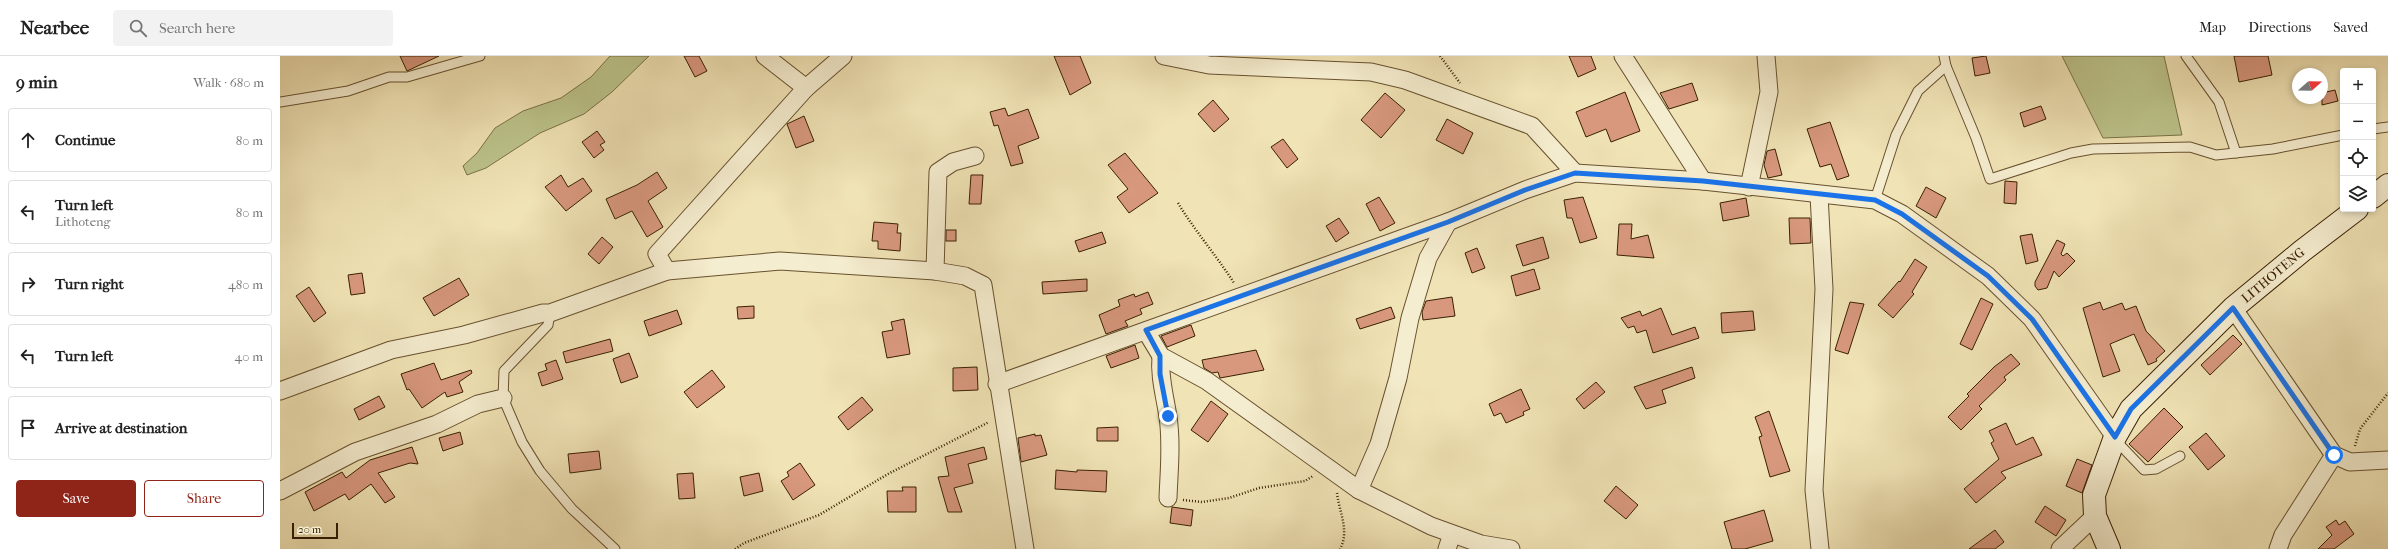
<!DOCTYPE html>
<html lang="en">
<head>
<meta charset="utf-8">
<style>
  :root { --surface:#fff; --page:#f2f2f2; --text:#222; --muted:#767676; --line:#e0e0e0; --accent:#8f2418 }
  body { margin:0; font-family:"IM FELL French Canon",serif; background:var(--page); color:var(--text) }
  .controls { position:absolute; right:12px; top:12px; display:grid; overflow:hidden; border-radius:4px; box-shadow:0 2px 6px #0003 }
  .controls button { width:36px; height:36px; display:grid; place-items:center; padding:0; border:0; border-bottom:1px solid var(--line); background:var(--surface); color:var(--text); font:20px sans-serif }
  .compass { position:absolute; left:2012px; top:12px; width:36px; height:36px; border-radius:50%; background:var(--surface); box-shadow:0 2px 6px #0003; rotate:70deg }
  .scale { position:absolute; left:12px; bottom:10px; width:46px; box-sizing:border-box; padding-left:4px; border:2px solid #3a2002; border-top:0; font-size:11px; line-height:14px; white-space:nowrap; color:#3a2002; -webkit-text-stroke:3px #f5edcf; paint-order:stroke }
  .stop { position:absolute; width:12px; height:12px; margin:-9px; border:3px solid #1a73e8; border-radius:50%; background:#fff }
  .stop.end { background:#1a73e8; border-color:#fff; box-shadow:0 1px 4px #0008 }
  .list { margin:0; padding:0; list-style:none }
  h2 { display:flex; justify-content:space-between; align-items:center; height:52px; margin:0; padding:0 16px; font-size:17px }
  h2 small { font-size:13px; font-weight:400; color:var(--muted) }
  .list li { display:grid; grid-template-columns:26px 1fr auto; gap:12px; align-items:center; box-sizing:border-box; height:64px; margin:0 8px 8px; padding:0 8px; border:1px solid var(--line); border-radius:4px }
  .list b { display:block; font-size:15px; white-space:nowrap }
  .list p { margin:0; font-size:13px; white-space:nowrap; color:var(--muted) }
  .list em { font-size:13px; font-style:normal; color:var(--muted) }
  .actions { display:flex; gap:8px; padding:12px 16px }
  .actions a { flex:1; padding:9px 0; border:1px solid var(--accent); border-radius:4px; text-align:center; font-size:14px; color:var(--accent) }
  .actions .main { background:var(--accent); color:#fff }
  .icon { flex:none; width:22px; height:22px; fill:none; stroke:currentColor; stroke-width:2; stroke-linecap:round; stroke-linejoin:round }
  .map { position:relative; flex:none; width:2108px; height:493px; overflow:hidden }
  header { display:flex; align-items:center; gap:24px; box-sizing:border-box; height:56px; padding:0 20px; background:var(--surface); border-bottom:1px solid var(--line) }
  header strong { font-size:19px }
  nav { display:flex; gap:22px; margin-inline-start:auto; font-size:14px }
  .search { width:280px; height:36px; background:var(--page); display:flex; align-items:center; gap:10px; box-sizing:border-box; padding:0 14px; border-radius:4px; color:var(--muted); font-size:15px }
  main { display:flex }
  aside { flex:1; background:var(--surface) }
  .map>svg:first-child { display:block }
  .green { fill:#bcc38b; stroke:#7b7246 }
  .building { fill:#d8987e; stroke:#3a2002 }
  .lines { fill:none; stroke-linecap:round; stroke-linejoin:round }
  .service-casing { stroke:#68512f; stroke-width:11 }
  .minor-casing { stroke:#68512f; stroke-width:19 }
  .secondary-casing { stroke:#3a2002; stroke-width:24 }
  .path { stroke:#3a2002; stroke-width:2.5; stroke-dasharray:1 2; stroke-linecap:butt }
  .service { stroke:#f5edcf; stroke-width:9 }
  .minor { stroke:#f5edcf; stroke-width:17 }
  .secondary { stroke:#f5edcf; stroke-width:22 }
  .route { stroke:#1a73e8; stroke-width:5 }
  .labels { text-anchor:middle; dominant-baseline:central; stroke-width:3; stroke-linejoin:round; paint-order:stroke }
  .street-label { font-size:13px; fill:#3a2002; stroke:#f5edcf }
</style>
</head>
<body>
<header>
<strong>Nearbee</strong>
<div class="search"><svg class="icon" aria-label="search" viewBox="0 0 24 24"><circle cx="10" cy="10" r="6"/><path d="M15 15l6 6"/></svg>Search here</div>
<nav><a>Map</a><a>Directions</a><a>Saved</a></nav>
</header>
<main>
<aside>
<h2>9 min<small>Walk · 680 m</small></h2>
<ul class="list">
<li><svg class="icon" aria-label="ahead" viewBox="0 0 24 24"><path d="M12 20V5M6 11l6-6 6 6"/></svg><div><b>Continue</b></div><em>80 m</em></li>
<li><svg class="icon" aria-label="left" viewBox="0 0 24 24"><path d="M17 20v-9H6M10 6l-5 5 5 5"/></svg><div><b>Turn left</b><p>Lithoteng</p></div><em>80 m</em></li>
<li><svg class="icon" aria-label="right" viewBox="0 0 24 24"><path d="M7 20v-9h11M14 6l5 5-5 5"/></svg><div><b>Turn right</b></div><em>480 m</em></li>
<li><svg class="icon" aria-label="left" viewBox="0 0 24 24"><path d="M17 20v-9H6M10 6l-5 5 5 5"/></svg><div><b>Turn left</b></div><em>40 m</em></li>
<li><svg class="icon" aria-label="arrive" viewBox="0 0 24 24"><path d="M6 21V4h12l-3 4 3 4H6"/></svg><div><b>Arrive at destination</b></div></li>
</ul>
<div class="actions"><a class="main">Save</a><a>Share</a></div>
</aside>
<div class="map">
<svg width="2108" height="493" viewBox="0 0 2108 493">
  <rect width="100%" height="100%" fill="#f0e3b5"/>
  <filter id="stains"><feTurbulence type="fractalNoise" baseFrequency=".005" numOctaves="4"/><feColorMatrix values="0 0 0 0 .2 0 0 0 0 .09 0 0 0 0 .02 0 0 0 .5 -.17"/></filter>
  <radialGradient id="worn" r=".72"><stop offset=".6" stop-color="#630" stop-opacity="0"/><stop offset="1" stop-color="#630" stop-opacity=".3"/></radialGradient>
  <g class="green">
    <polygon points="330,0 369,0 332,36 304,58 260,77 206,112 187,119 183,110 197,97 215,72 243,55 281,42 311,21"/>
    <polygon points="1782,0 1884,0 1902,79 1823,82"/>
  </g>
  <g class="building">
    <polygon points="120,0 159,0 127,15"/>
    <polygon points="404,0 419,0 427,15 415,21"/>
    <polygon points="774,0 800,0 811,27 790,39"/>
    <polygon points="1289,0 1311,0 1316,13 1298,21"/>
    <polygon points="1706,0 1710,17 1695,20 1692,2"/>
    <polygon points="1954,0 1988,0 1992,19 1959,26"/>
    <polygon points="1412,27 1418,44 1389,53 1380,37"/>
    <polygon points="2055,34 2058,45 2042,49 2042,37"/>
    <polygon points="1345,36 1360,75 1331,86 1326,73 1306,81 1296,56"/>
    <polygon points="1105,37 1125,54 1101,82 1081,64"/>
    <polygon points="933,44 949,63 934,76 918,58"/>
    <polygon points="1761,50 1766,63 1744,71 1740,57"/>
    <polygon points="725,52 728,60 748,53 759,82 738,90 743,107 731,110 718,69 714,70 710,56"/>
    <polygon points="524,60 534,85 516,92 507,68"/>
    <polygon points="1167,63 1193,77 1183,98 1156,84"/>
    <polygon points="1550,66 1569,120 1557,124 1551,108 1540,111 1527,73"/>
    <polygon points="317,75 325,86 320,89 324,94 314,102 302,86"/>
    <polygon points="1003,83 1018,103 1007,112 991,91"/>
    <polygon points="1495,93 1502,119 1488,122 1484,109 1487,95"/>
    <polygon points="845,97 878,137 849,157 837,141 848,133 828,109"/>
    <polygon points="377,116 387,132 368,145 383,171 367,181 352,155 335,163 326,143 357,129"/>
    <polygon points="281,119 288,131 303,122 312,135 286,155 265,131"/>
    <polygon points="691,119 703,119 701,148 689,148"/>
    <polygon points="1725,125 1737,126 1736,148 1724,147"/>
    <polygon points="1646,131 1666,142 1656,162 1636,150"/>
    <polygon points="1099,141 1115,167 1100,175 1086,148"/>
    <polygon points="1303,141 1317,182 1300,187 1292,162 1287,162 1284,144"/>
    <polygon points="1466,142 1469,160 1443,165 1440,147"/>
    <polygon points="1059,162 1069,177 1056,186 1046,170"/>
    <polygon points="1509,162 1530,162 1531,187 1510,188"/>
    <polygon points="594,166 618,168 617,177 621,177 620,195 598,193 598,185 592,185"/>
    <polygon points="1339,168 1352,168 1351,183 1368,179 1374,202 1337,199"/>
    <rect x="666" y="174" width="10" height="11"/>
    <polygon points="822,176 826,187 799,196 795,185"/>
    <polygon points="1752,178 1758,205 1746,208 1740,180"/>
    <polygon points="322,181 333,191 319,208 308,198"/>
    <polygon points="1263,181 1269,202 1243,210 1236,189"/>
    <polygon points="1777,184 1785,188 1781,198 1783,200 1787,197 1795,205 1779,221 1774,215 1767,232 1758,234 1755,230 1755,226"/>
    <polygon points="1197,192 1205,212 1192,217 1185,197"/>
    <polygon points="1635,203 1647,211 1632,236 1634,238 1613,262 1598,249 1619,225 1620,226"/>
    <polygon points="1254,213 1260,233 1236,240 1231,220"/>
    <polygon points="82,217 85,237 71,239 68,219"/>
    <polygon points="179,222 189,239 154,260 143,242"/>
    <polygon points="807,223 807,235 763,238 762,226"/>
    <polygon points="29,231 46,257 34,266 16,240"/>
    <polygon points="868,236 873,248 860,253 862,258 845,265 848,270 826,278 819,259 840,250 838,244 854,238 855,241"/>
    <polygon points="1172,241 1175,260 1143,264 1142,256 1146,245"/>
    <polygon points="1701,242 1713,248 1692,294 1680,288"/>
    <polygon points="1570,246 1584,248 1568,298 1555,294"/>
    <polygon points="1820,246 1823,254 1842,247 1845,254 1856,250 1866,275 1885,295 1876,303 1877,305 1868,309 1854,278 1830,288 1840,315 1823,321 1803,252"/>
    <polygon points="474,250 474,262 458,263 457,251"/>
    <polygon points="1111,251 1115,262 1080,273 1076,263"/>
    <polygon points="1381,252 1392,279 1415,271 1419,282 1373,297 1366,274 1357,277 1354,270 1348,272 1341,262 1360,255 1362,260"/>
    <polygon points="397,254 402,268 369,280 364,265"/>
    <polygon points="1473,255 1475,274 1442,277 1441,257"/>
    <polygon points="624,263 630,298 607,302 602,276 613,274 611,266"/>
    <polygon points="911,269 915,280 887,291 881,280"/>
    <polygon points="1953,279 1962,288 1930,319 1921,309"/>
    <polygon points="330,283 333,295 286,307 283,296"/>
    <polygon points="855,289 859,302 831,312 826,300"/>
    <polygon points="976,294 984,314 940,322 938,316 932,317 924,312 922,304"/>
    <polygon points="349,297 358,321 341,327 333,303"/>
    <polygon points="1731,298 1740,308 1724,321 1726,324 1699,350 1702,353 1681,374 1668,361 1689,340 1687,338 1714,311"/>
    <polygon points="276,304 283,323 262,330 258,317 267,314 265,308"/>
    <polygon points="154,307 161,324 191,314 192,317 179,326 183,336 167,341 165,336 142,352 129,333 127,334 121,318"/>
    <polygon points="697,311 698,334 673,335 673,312"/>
    <polygon points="1412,311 1415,322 1382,334 1386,347 1366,353 1354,331"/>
    <polygon points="432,314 445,331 417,352 404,336"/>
    <polygon points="1316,326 1325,336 1304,353 1296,343"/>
    <polygon points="1241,333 1250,353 1243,356 1244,359 1226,367 1221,357 1214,360 1209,348"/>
    <polygon points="99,340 105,351 79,364 74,353"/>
    <polygon points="582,341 593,354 568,374 558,361"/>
    <polygon points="931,345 948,358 928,386 911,374"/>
    <polygon points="1884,352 1903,371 1868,406 1849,388"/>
    <polygon points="1489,355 1510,415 1490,421 1479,381 1482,380 1475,361"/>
    <polygon points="1726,367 1736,389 1753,381 1762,399 1721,416 1726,422 1696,447 1684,433 1719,403 1711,387 1714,385 1709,375"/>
    <polygon points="838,371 838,385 817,385 817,372"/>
    <polygon points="180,376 183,388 163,395 159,382"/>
    <polygon points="1926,377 1945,400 1928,414 1909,391"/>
    <polygon points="755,378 755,380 761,379 767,399 741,406 738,382"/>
    <polygon points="132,391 138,408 130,407 98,417 115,441 105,447 91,428 69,444 65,438 34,455 25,436 62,416 66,422 90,404"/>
    <polygon points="704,391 707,403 688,408 693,427 674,432 682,456 668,456 658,421 669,420 665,401"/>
    <polygon points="319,395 321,413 290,417 288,398"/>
    <polygon points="1797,403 1812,409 1802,437 1786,430"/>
    <polygon points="520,407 535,429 513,444 501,425 509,420 507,416"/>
    <polygon points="776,414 797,416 797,414 827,415 826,436 775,433"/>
    <polygon points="413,417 415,442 399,443 397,418"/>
    <polygon points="479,417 483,435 464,440 460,421"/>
    <polygon points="1336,430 1358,449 1346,463 1324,445"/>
    <polygon points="622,431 636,431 636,456 608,456 607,435 623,435"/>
    <polygon points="1765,450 1786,464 1776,480 1755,466"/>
    <polygon points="892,451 913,454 911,470 890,467"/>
    <polygon points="1484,454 1493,485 1465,493 1452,493 1444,466"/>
    <polygon points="2056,464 2059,469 2065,465 2074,478 2054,493 2038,493 2052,479 2046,471"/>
    <polygon points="1715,474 1724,486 1715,493 1689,493"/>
  </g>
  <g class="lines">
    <defs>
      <g id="service">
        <polyline points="1906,0 1939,46 1956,97"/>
        <polyline points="1666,10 1696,82 1710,123 1791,97 1813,93 1910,91 1936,99 1993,93 2063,79"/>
        <polyline points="0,46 68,35 109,21 127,21 200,0"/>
        <polyline points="2093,73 2108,71"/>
        <polyline points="1595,144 1616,79 1638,35 1666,10 1664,0"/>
        <polyline points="270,257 268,269 224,315 223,342 242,386 260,415 292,453 335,493"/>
        <polyline points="1833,386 1842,391 1864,414 1876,413 1900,400"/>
      </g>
      <g id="minor">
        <polyline points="485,0 526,32"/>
        <polyline points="884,0 929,9 1091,16 1125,24 1252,70 1295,117"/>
        <polyline points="1343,0 1423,125"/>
        <polyline points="1469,131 1489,36 1486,0"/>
        <polyline points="1539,139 1544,233 1534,434 1540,493"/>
        <polyline points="387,215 377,198 526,32 563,0"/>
        <polyline points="655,215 658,116 673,106 695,100"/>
        <polyline points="1953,252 2054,399 2070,406 2108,404"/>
        <polyline points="866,275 881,300 927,325 1079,434 1151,470 1201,488 1231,493"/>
        <path d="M 881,300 C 879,321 885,340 888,361 C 892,388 889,415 888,442"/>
        <polyline points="717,328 1168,166 1245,134 1295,117 1423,125 1595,144 1622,158 1708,220 1752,263 1835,381"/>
        <polyline points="0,335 111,294 184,279 263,257 270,257 387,215 500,205 655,215 685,220 703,229 745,493"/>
        <polyline points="1079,434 1099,388 1118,322 1130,262 1148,202 1168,166"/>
        <polyline points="0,435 75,396 157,368 198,348 223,342"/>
        <polyline points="1167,493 1172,478"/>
        <polyline points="1780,493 1815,460"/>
        <polyline points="1998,493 2003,479 2054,399"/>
      </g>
      <g id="secondary">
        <polyline points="2093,141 2108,129"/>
        <polyline points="1829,493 1815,460 1814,439 1835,381 1851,353 1953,252 2022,195 2077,153"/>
      </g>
    </defs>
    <use href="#service" class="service-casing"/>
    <use href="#minor" class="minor-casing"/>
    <use href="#secondary" class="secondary-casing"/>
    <g class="path">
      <polyline points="1160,0 1180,27"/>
      <path d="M 898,147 C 915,175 936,199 954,227"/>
      <polyline points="2075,390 2080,373 2108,337"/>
      <path d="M 1057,437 C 1059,456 1070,475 1060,493"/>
      <polyline points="903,444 922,446 949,442 979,432 1025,425 1033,420"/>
      <polyline points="455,493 464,487 539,459 608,418 709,366"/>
    </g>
    <use href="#service" class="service"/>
    <use href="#minor" class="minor"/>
    <use href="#secondary" class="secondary"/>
  </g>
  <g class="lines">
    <polyline class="route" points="888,360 880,318 880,300 866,274 1168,166 1245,134 1295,117 1423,125 1595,144 1622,158 1708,220 1752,263 1835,381 1851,353 1953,252 2054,399"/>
  </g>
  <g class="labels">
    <g class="street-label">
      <text transform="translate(1993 219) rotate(-40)">LITHOTENG</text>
    </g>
  </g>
  <rect width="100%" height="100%" filter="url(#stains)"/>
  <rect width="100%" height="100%" fill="url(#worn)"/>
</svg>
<div class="controls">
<button>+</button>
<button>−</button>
<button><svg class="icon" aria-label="locate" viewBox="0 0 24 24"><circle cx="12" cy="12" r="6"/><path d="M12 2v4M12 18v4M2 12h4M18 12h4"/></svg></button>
<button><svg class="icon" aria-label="layers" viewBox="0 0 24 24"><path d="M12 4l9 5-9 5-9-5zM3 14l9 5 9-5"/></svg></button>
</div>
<svg class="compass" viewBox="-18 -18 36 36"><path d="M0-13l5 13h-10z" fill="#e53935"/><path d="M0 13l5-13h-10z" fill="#767676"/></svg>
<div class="scale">20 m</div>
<div class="stop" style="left:2054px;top:399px"></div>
<div class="stop end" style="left:888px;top:360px"></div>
</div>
</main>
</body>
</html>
